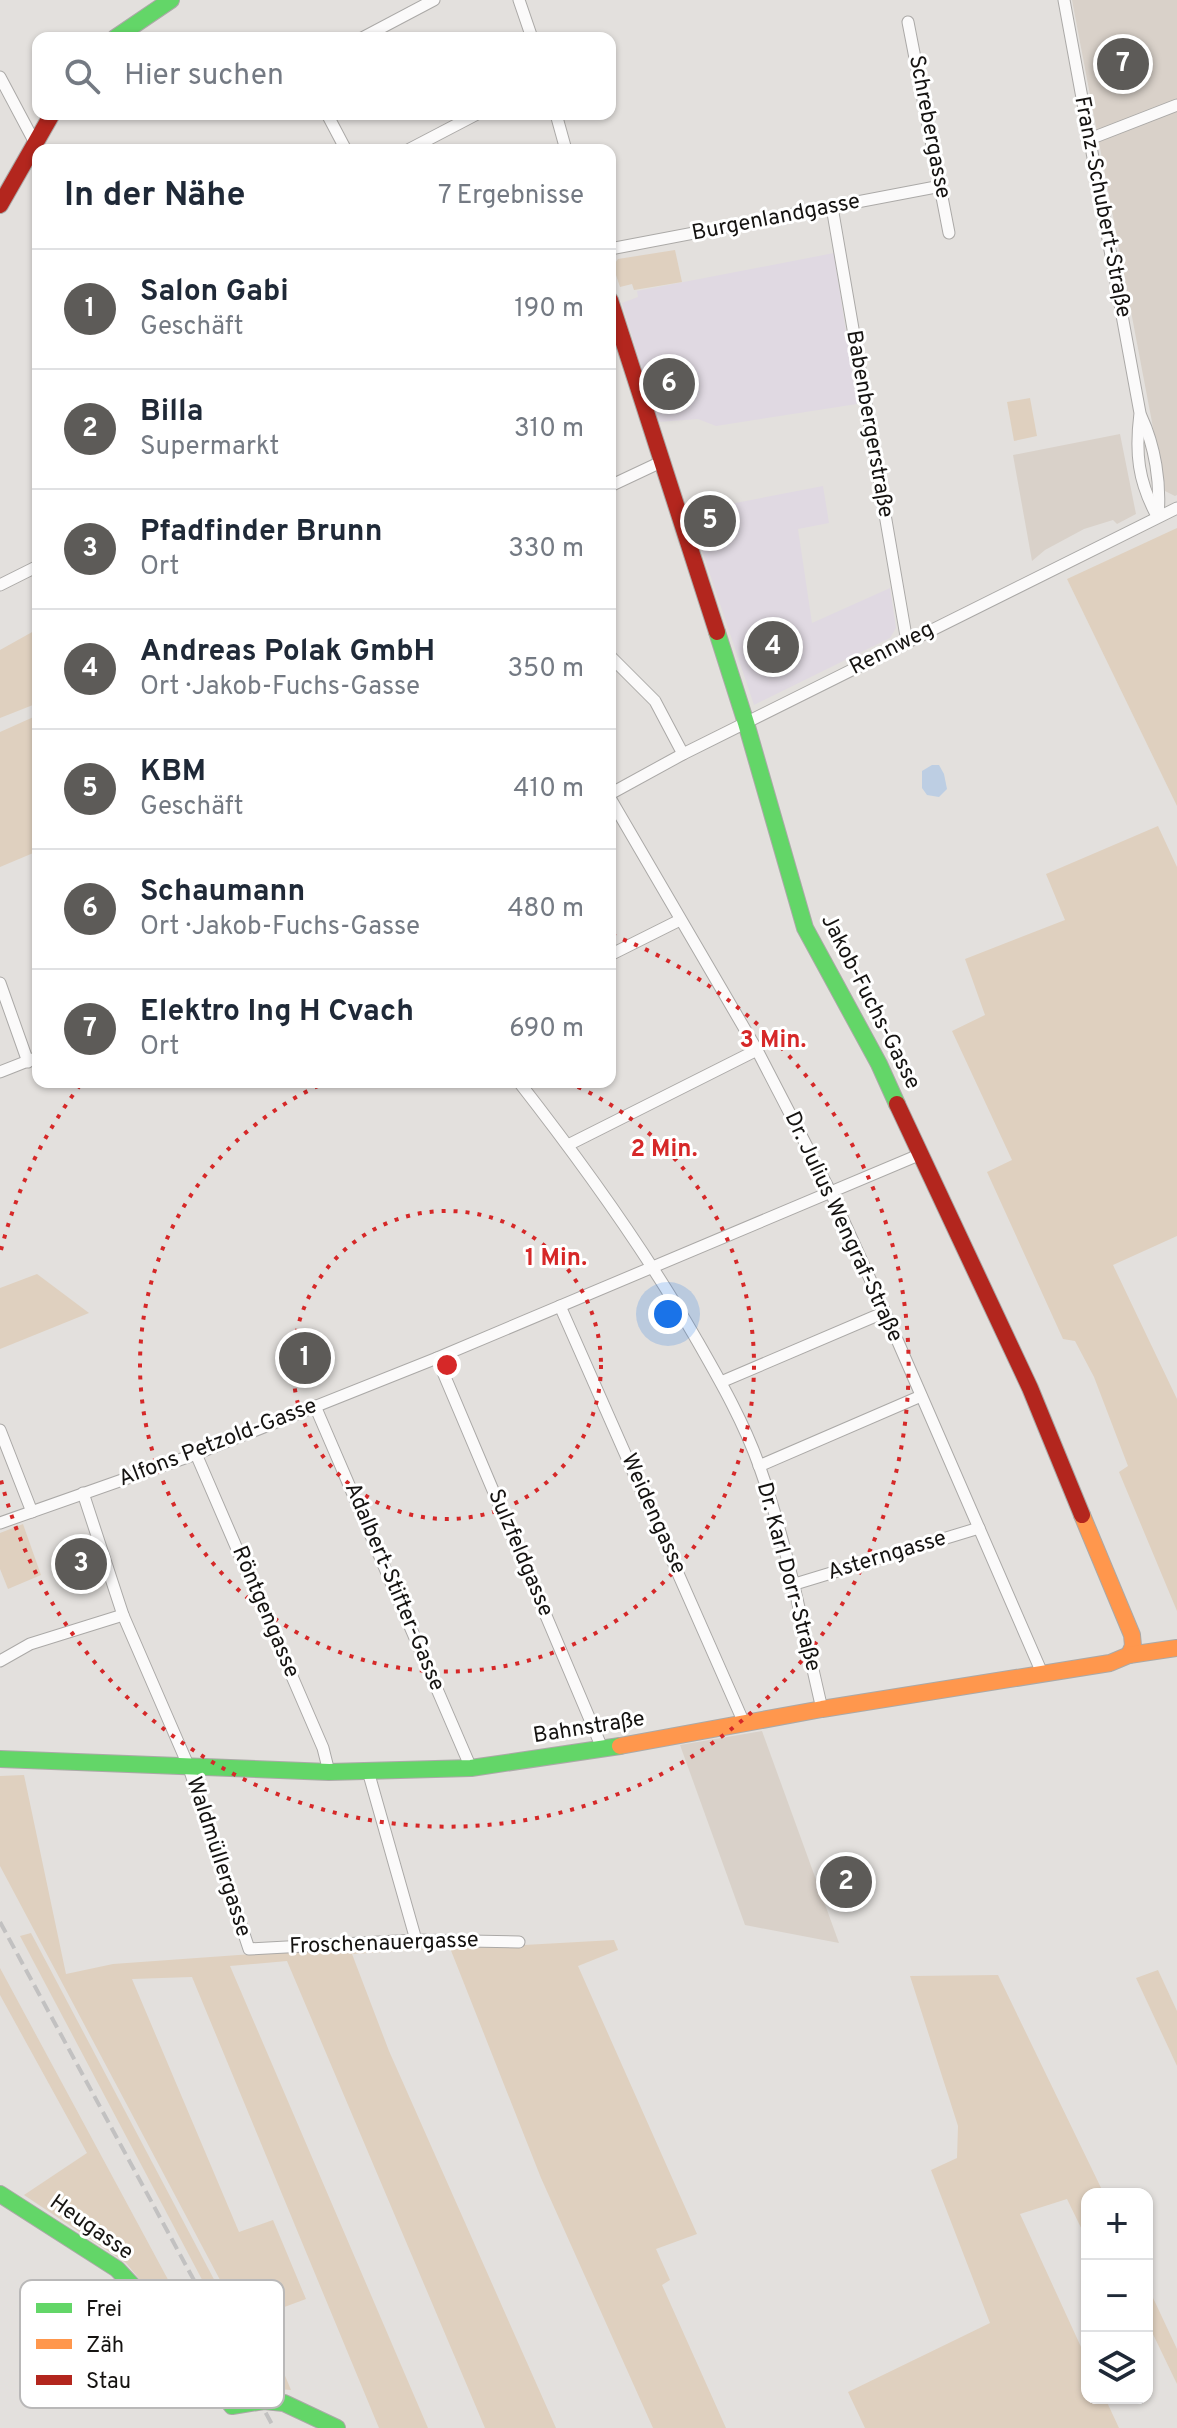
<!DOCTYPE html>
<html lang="de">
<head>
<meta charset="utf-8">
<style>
  :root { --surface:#fff; --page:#f6f6f7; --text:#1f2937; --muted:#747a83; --line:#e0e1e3; --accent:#5d5b58 }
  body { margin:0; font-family:Overpass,sans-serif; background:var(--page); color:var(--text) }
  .controls { position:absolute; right:24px; bottom:24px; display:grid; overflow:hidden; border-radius:16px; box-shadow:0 2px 6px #0004 }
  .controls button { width:72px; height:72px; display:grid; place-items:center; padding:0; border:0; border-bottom:2px solid var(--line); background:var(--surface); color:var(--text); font:40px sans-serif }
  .you { position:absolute; left:668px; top:1314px; width:28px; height:28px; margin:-20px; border:6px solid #fff; border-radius:50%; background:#1a73e8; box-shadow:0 0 0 12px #1a73e833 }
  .badge { display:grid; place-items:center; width:52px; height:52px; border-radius:50%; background:var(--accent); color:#fff; font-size:26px; font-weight:700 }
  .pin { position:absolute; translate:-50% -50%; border:4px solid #fff; box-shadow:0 2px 8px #0006 }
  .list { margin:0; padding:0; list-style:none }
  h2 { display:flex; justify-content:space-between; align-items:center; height:104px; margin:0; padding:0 32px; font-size:34px }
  h2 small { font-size:26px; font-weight:400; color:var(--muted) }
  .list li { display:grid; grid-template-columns:52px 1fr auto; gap:24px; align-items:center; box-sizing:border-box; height:120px; padding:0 32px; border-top:2px solid var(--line) }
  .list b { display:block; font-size:30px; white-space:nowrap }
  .list p { margin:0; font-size:26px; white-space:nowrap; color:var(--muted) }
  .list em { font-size:26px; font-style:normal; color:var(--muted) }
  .icon { flex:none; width:44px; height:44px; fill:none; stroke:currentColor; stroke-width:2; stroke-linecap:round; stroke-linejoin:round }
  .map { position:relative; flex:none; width:1177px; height:2428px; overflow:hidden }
  .search { position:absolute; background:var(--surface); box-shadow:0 2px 6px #0004; left:32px; top:32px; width:584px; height:88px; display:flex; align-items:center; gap:20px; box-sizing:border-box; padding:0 28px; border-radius:16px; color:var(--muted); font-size:30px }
  .panel { position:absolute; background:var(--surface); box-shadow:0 2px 6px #0004; left:32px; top:144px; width:584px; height:944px; border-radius:16px }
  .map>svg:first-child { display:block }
  .commercial { fill:#e0d9e2 }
  .built { fill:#d9d1c9 }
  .green { fill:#dfd0bf }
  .water { fill:#bdcee3 }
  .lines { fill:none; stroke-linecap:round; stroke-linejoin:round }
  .street-casing { stroke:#aba9a7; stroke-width:13 }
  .fast-casing { stroke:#aba9a7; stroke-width:18 }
  .slow-casing { stroke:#aba9a7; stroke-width:18 }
  .jam-casing { stroke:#aba9a7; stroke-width:18 }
  .street { stroke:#fbfafa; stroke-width:11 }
  .fast { stroke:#63d668; stroke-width:16 }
  .slow { stroke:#ff974d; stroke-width:16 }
  .jam { stroke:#b3261e; stroke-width:16 }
  .rail { stroke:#c2c1c1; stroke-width:4; stroke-dasharray:12 6; stroke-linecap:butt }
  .ring { fill:none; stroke:#d62828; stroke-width:4; stroke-dasharray:4 8 }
  .labels { text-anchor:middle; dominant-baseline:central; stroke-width:6; stroke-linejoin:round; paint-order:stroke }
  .street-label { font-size:22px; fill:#151311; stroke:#fff }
  .key { fill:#fff; stroke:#b9b8b8; stroke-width:2 }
  .key-label { font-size:22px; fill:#151311 }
  .centre { fill:#d62828; stroke:#fff; stroke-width:4 }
  .ring-label { font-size:24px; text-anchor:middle; font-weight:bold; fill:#d62828; stroke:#fff; stroke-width:6; stroke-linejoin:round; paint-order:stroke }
</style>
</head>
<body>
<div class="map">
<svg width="1177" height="2428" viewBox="0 0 1177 2428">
  <rect width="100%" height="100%" fill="#e3e0dd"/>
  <g class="commercial">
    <polygon points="834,253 857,404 716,426 698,419 658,422 622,303 638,297 637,291"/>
    <polygon points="823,486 829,523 798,529 812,623 890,588 896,628 890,638 754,705 689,512"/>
  </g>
  <g class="built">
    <polygon points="1072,0 1177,0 1177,495 1175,496 1165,491"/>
    <polygon points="1120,434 1136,514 1117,524 1113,520 1084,529 1045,550 1032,561 1013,455"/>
    <polygon points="762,1731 839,1943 745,1925 680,1745"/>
  </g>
  <g class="green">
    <polygon points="675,250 682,282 634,290 632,284 620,287 613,266 618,259"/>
    <polygon points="1030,398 1037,436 1014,441 1007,402"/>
    <polygon points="1177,528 1177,806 1067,579"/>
    <polygon points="34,631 38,639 38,703 0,718 0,650"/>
    <polygon points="38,715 38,851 0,867 0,732"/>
    <polygon points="1158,826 1177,867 1177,1236 1113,1265 1177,1399 1177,1611 1119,1472 1128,1466 1094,1377 1075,1341 1063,1339 987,1172 1012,1160 952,1031 985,1015 965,959 1065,920 1046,874"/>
    <polygon points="37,1274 89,1313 0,1349 0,1288"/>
    <polygon points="23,1524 41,1575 8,1589 0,1569 0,1533"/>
    <polygon points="24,1775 66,1974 113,1964 420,1942 524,1945 614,1940 618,1950 578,1966 697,2234 656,2249 670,2280 662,2285 726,2428 653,2428 541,2178 450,1948 352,1954 389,2051 556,2428 485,2428 287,1961 230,1966 428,2428 379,2428 192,1977 132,1979 239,2232 273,2220 306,2299 260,2316 291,2390 278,2389 0,1866 0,1776"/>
    <polygon points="31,1933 264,2374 252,2374 20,1936"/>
    <polygon points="0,1968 220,2376 126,2263 24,2195 87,2153 0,1995"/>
    <polygon points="1158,1970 1177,2011 1177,2066 1136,1978"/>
    <polygon points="998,1975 1104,2194 1087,2194 1087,2240 1067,2199 1020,2214 1087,2360 1087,2398 1105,2398 1119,2428 865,2428 848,2392 990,2323 931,2170 957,2158 958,2126 910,1976"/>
    <polygon points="1147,2285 1177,2349 1177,2384 1150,2328 1147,2329"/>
  </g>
  <polygon class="water" points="932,765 939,765 944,774 947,789 939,797 927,795 922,788 922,771"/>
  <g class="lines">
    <defs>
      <g id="street">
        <polyline points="519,0 532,38"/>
        <path d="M 1064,0 L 1140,413 C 1135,453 1138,481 1157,516"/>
        <polyline points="908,22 949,233"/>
        <polyline points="362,38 434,0"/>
        <polyline points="0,77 35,143"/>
        <polyline points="327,114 346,150"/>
        <polyline points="556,114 566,150"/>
        <polyline points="1087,140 1177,105"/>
        <polyline points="408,150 477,114"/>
        <polyline points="832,207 907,642"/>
        <polyline points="610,249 941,186"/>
        <path d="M 1141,416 C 1155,446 1161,483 1158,516"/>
        <polyline points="610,486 661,462"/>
        <polyline points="0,585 38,566"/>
        <polyline points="610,656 655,701 683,754"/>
        <polyline points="610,794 683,754 1177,508"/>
        <polyline points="610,798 757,1050 831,1193 885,1312 1042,1673"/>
        <polyline points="610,955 680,920"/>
        <polyline points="0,983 28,1062"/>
        <polyline points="0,1072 38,1057"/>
        <path d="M 519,1082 C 583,1164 643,1247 695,1337 C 719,1379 744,1422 760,1468 C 788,1547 803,1628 822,1709"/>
        <polyline points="568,1145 757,1050"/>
        <polyline points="560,1306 744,1723"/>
        <polyline points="437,1358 602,1748"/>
        <polyline points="721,1382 885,1312"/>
        <polyline points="315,1406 471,1768"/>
        <polyline points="0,1430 32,1512"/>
        <polyline points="196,1454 323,1748 329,1772"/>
        <polyline points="759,1466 921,1396"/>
        <polyline points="83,1493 123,1615 188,1765 249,1949 416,1940 519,1942"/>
        <polyline points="0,1523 196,1454 437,1358 921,1154"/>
        <polyline points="795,1584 979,1528"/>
        <polyline points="0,1661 30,1644 123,1615"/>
        <polyline points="368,1771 416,1940"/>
      </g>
      <g id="fast">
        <polyline points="115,38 171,0"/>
        <polyline points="717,632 746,723 805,928 879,1064 897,1104"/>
        <polyline points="0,1759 329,1772 471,1768 620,1746"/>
        <polyline points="0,2194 117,2269 167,2322 232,2406 264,2401 284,2403 337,2428"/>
      </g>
      <g id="slow">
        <polyline points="1082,1515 1132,1635 1133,1646 1129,1655"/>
        <polyline points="620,1746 822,1709 1110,1663 1129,1655 1177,1648"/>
      </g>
      <g id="jam">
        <polyline points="0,205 52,114"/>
        <polyline points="610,300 717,632"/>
        <polyline points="897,1104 1030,1388 1082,1515"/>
      </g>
    </defs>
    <use href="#street" class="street-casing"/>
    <use href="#fast" class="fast-casing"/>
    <use href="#slow" class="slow-casing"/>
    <use href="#jam" class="jam-casing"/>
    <use href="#street" class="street"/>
    <use href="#fast" class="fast"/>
    <use href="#slow" class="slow"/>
    <use href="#jam" class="jam"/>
    <polyline class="rail" points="0,1922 274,2428"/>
  </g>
  <g class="ring">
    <circle cx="447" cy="1365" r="154"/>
    <path d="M567 1082A307 307 0 1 1 327 1082"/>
    <path d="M1 1250A461 461 0 0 1 81 1084M612 935A461 461 0 1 1 1 1480"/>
  </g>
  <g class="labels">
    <g class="street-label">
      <text transform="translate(929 127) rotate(79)">Schrebergasse</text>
      <text transform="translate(1102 207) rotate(79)">Franz-Schubert-Straße</text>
      <text transform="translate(776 218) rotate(-11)">Burgenlandgasse</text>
      <text transform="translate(869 424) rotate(80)">Babenbergerstraße</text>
      <text transform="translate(892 649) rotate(-27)">Rennweg</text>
      <text transform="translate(870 1002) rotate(63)">Jakob-Fuchs-Gasse</text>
      <text transform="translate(843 1227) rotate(65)">Dr. Julius Wengraf-Straße</text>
      <text transform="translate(218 1443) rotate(-21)">Alfons Petzold-Gasse</text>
      <text transform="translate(653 1514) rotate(66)">Weidengasse</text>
      <text transform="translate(520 1553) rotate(67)">Sulzfeldgasse</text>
      <text transform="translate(887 1556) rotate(-17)">Asterngasse</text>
      <text transform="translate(788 1577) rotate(75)">Dr. Karl Dorr-Straße</text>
      <text transform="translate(394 1587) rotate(67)">Adalbert-Stifter-Gasse</text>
      <text transform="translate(265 1612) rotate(67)">Röntgengasse</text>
      <text transform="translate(589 1728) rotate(-9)">Bahnstraße</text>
      <text transform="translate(218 1857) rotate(72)">Waldmüllergasse</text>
      <text transform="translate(384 1944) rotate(-2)">Froschenauergasse</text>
      <text transform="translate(91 2228) rotate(35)">Heugasse</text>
    </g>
  </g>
  <rect x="20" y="2280" width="264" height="128" rx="12" class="key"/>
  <rect x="36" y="2303" width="36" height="10" fill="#63d668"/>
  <rect x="36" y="2339" width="36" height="10" fill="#ff974d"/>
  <rect x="36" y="2375" width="36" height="10" fill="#b3261e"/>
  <g class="key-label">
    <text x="86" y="2316">Frei</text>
    <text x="86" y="2352">Zäh</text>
    <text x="86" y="2388">Stau</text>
  </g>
  <circle cx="447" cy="1365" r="12" class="centre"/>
  <g class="ring-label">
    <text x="773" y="1047">3 Min.</text>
    <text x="664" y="1156">2 Min.</text>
    <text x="556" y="1265">1 Min.</text>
  </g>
</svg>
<div class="controls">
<button>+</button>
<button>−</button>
<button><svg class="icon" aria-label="layers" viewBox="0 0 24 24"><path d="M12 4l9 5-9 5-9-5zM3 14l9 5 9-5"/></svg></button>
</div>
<div class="you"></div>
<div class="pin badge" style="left:305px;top:1358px">1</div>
<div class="pin badge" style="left:846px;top:1882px">2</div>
<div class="pin badge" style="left:81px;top:1564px">3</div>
<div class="pin badge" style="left:773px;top:647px">4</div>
<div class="pin badge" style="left:710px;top:521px">5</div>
<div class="pin badge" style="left:669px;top:384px">6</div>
<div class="pin badge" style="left:1123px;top:64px">7</div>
<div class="search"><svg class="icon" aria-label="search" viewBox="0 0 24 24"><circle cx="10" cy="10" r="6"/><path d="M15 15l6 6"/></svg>Hier suchen</div>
<section class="panel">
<h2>In der Nähe<small>7 Ergebnisse</small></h2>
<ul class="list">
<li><span class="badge">1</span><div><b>Salon Gabi</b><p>Geschäft</p></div><em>190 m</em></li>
<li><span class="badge">2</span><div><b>Billa</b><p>Supermarkt</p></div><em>310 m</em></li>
<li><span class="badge">3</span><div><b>Pfadfinder Brunn</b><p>Ort</p></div><em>330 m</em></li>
<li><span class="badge">4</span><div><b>Andreas Polak GmbH</b><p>Ort · Jakob-Fuchs-Gasse</p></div><em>350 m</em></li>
<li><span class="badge">5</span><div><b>KBM</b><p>Geschäft</p></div><em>410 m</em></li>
<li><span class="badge">6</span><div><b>Schaumann</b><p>Ort · Jakob-Fuchs-Gasse</p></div><em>480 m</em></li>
<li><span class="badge">7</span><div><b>Elektro Ing H Cvach</b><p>Ort</p></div><em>690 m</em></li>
</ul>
</section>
</div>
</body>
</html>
